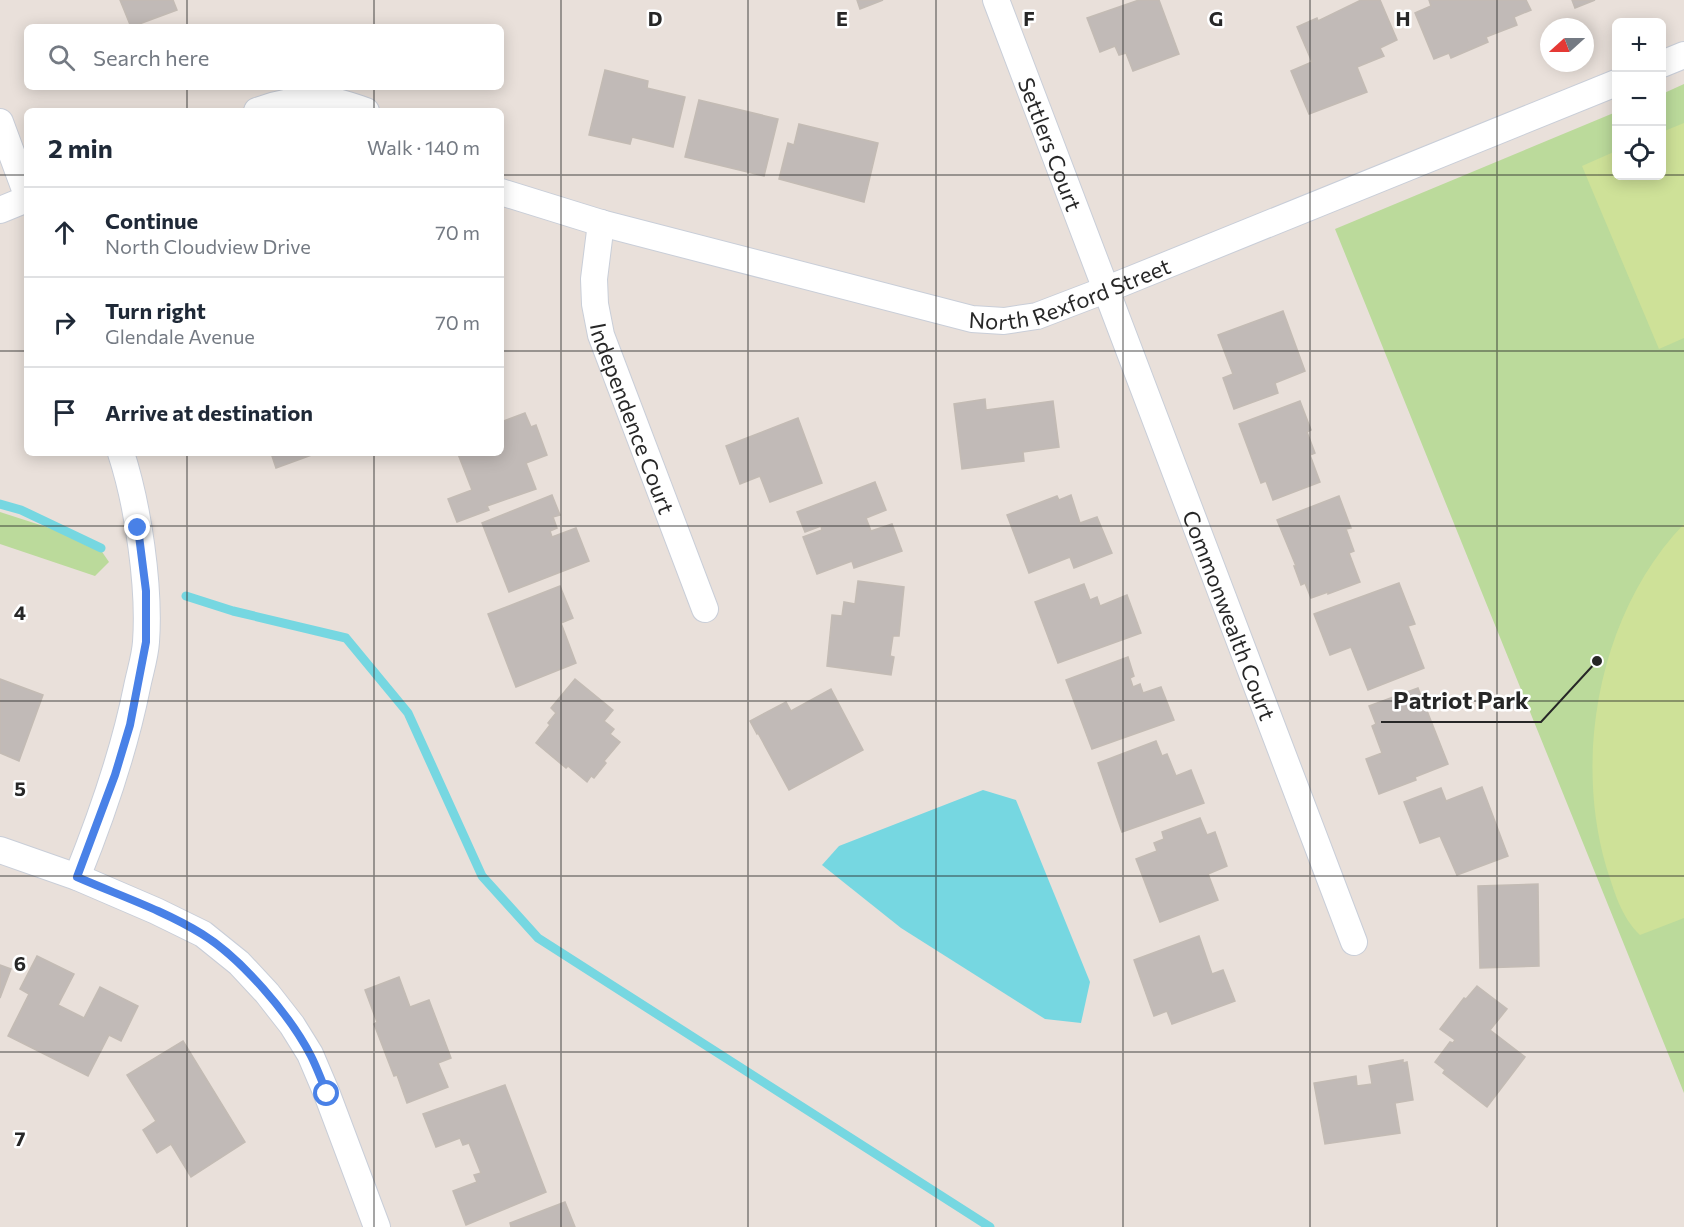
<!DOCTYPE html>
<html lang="en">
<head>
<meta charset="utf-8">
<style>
  :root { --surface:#fff; --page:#f6f6f7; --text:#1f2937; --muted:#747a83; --line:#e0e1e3 }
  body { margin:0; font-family:Commissioner,sans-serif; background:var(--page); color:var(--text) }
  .controls { position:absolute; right:18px; top:18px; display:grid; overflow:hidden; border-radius:9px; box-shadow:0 3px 15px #0003 }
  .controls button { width:54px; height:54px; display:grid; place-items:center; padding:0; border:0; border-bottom:2px solid var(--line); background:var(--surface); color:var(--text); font:30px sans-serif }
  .compass { position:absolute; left:1540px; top:18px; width:54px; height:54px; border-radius:50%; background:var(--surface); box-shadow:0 3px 15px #0003; rotate:249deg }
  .stop { position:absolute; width:18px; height:18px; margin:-14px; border:4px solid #4981e7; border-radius:50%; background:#fff }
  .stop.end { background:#4981e7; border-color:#fff; box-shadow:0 2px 6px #0008 }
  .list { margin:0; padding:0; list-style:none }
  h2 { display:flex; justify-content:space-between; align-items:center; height:78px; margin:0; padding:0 24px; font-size:26px }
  h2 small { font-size:20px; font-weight:400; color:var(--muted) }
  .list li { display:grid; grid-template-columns:39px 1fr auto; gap:18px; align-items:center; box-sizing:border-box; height:90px; padding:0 24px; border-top:2px solid var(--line) }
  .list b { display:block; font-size:22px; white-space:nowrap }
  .list p { margin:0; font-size:20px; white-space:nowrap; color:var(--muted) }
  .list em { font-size:20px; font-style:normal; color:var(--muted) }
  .icon { flex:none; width:33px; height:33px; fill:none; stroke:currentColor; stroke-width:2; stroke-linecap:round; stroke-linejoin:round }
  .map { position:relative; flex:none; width:1684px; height:1227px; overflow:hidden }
  .search { position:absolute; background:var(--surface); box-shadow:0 3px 15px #0003; left:24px; top:24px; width:480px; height:66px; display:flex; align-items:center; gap:15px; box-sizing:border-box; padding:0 21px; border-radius:9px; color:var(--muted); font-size:22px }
  .panel { position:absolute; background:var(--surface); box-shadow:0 3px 15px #0003; left:24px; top:108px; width:480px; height:348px; border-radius:9px }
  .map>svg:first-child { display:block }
  .green { fill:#bbda9b }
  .pitch { fill:#cee198 }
  .water { fill:#76d7e1 }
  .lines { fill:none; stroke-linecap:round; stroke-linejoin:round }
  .stream { stroke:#76d7e1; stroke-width:9 }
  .building { fill:#c1bab7; stroke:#c3bbb4; stroke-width:1.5 }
  .minor-casing { stroke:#c9ced8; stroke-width:28 }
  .minor { stroke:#fff; stroke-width:26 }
  .route { stroke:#4981e7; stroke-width:8 }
  .grid { fill:none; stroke:#272727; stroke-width:1.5; stroke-opacity:0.55 }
  .labels { text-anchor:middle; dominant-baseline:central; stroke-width:5; stroke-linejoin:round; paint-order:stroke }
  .street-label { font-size:22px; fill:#272727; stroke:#fff }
  .grid-label { font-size:20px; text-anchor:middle; font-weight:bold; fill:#272727; stroke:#fff; stroke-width:5; stroke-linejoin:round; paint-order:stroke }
  .leader { fill:none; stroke:#272727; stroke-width:2 }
  .callout-dot { fill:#272727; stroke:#fff; stroke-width:2 }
  .callout-label { font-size:24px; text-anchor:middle; font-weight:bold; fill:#272727; stroke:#fff; stroke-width:5; stroke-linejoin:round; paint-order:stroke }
</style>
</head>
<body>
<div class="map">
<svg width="1684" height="1227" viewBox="0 0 1684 1227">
  <rect width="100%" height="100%" fill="#e9e0da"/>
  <g class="green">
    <polygon points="1684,84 1684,1093 1335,229 1616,112 1616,176 1662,176 1662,94"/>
    <polygon points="0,512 96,543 109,562 95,576 0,544"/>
  </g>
  <g class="pitch">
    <polygon points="1684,123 1684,338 1659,349 1582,166 1616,151 1616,176 1662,176 1662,132"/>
    <path d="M 1684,524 L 1684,918 L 1640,935 C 1621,917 1614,891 1606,866 C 1573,753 1601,610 1684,524 Z"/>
  </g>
  <polygon class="water" points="983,790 1016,800 1090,982 1081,1023 1045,1019 901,928 822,865 839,846"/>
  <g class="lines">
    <g class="stream">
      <polyline points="0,504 21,510 101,548"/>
      <polyline points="186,596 233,611 346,638 408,713 482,876 538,938 990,1227"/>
    </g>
  </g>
  <g class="building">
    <polygon points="120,0 173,0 177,10 131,27"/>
    <polygon points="857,0 883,0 860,9"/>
    <polygon points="1139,0 1159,0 1179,54 1133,71 1126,53 1119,55 1115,46 1100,52 1087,18"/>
    <polygon points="1361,0 1380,0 1397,40 1380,48 1384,56 1357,67 1367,92 1309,114 1291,71 1312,62 1297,27 1317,18 1318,21"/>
    <polygon points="1429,0 1526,0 1531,10 1514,17 1517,25 1486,37 1488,42 1451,58 1449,53 1434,59 1415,13 1431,6"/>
    <polygon points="1572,0 1595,0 1575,8"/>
    <polygon points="605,70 648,81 647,88 685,97 673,147 632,137 630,144 589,135"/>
    <polygon points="699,100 778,119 764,176 685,157"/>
    <polygon points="799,124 878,143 864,202 779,179 788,143 794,145"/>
    <polygon points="1283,311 1305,371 1275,383 1278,393 1234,409 1223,378 1233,374 1218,335"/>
    <polygon points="985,399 986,410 1053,401 1059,447 1023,452 1024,461 962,469 954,404"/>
    <polygon points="1300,401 1311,430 1307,432 1315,453 1310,455 1320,482 1273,500 1266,481 1261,483 1239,424"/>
    <polygon points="525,413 531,427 536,425 547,455 526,463 536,489 487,506 489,510 457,522 448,499 472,490 458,454 501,453 501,422"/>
    <polygon points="798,418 822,483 770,502 760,476 740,484 726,446"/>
    <polygon points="271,453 317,453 276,468"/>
    <polygon points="875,482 886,510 866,518 871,531 892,524 902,551 854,568 852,561 817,574 803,537 822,530 821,526 805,532 797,512"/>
    <polygon points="552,495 560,515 553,517 557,528 550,531 552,537 576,528 589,561 509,592 482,523"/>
    <polygon points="1071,495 1080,523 1097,517 1112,553 1074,568 1070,557 1029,573 1007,515 1057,496 1059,500"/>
    <polygon points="1339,496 1351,528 1346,529 1354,551 1349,553 1360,582 1328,594 1328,592 1311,598 1305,583 1301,585 1294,566 1296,566 1277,520"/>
    <polygon points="858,581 904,587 899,636 893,636 890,656 894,657 891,675 827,666 832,615 842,616 844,602 855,604"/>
    <polygon points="1399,583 1415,624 1408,626 1424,668 1368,690 1351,647 1330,655 1314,614"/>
    <polygon points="1084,584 1090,600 1097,597 1100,606 1127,595 1141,633 1058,663 1035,602"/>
    <polygon points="560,586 573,618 561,623 576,663 516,687 488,614"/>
    <polygon points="1128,657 1134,676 1130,678 1133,687 1140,684 1143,693 1161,687 1174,720 1092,749 1066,680"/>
    <polygon points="0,679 43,695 19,761 0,753"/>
    <polygon points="575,679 613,710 604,721 614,729 610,734 620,742 604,761 606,763 594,778 591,776 587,782 568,766 566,768 536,743 550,725 548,723 556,713 551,708"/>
    <polygon points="1418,688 1448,764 1415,777 1416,780 1379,794 1366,759 1382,753 1372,726 1376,724 1369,706"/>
    <polygon points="831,689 863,750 789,790 758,733 757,734 750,721 786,702 791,711"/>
    <polygon points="1156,741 1162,756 1167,754 1176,776 1191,770 1204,803 1122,832 1098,763"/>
    <polygon points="1482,787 1508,856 1457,875 1440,836 1420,843 1404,802 1441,788 1446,801"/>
    <polygon points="1200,818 1207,835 1215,832 1227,866 1208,874 1218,900 1160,922 1136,859 1157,851 1154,843 1164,839 1162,832"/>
    <polygon points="1538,884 1539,966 1480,968 1478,886"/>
    <polygon points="1199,936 1212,974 1223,970 1235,1001 1172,1024 1167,1011 1154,1016 1134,960"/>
    <polygon points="37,956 74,974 58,1005 84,1018 100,987 138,1006 121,1041 109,1035 88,1076 8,1036 29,994 20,989"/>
    <polygon points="0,965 11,969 0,998"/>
    <polygon points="399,977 410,1007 429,1000 451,1058 438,1063 448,1087 407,1103 397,1075 394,1076 374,1024 377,1022 365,990"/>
    <polygon points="1477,986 1507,1009 1490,1030 1525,1057 1487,1107 1443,1073 1445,1070 1435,1062 1450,1042 1453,1043 1455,1040 1440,1029 1464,998 1466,999"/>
    <polygon points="183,1041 245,1142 191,1177 171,1144 157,1153 143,1130 156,1121 127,1075"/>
    <polygon points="1403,1060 1403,1063 1407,1062 1413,1100 1395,1103 1400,1133 1325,1144 1314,1083 1356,1076 1357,1086 1372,1084 1369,1066"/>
    <polygon points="505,1085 546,1192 466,1225 453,1191 477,1182 474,1175 481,1173 469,1143 463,1145 460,1138 436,1147 423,1114"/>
    <polygon points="565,1202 575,1227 511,1227 510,1223"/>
  </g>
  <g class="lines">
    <defs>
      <g id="minor">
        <path id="s1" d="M 996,0 L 1354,942"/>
        <polyline points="1662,64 1684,55"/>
        <path d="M 257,111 C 276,104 309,96 329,100 C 341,102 354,107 366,111"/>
        <polyline points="0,122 27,195"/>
        <path id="s2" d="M 501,192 L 601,223 L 972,319 L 1004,321 L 1037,316 L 1105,290 L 1616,83"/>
        <polyline points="0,210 27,199"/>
        <path id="s3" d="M 601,223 L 594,279 L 595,304 L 601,335 L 705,609"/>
        <polyline points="0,850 77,877 156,911 203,934 239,963 267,993 292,1025 310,1054 327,1094 377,1227"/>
        <path d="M 77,877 C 102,815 124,752 137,687 C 140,672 145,657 146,642 C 150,587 138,505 121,453"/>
      </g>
    </defs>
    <use href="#minor" class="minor-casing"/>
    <use href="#minor" class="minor"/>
  </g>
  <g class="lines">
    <path class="route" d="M 138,528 L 146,591 L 146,642 L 130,725 L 115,775 L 77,877 C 118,895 163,910 202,934 C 241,958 290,1015 311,1056 C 317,1068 322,1081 327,1094"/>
  </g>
  <path class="grid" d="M 187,0 L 187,27M 374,0 L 374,27M 561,0 L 561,1227M 748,0 L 748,1227M 936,0 L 936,1227M 1123,0 L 1123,1227M 1310,0 L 1310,1227M 1497,0 L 1497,1227M 187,87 L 187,111M 374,87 L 374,111M 0,175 L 27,175M 501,175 L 1616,175M 1662,175 L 1684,175M 0,351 L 27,351M 501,351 L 1684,351M 187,453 L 187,1227M 374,453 L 374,1227M 0,526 L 1684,526M 0,701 L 1684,701M 0,876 L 1684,876M 0,1052 L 1684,1052"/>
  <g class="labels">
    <g class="street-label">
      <text stroke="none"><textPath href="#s1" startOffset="154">Settlers Court</textPath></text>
      <text stroke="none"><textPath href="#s2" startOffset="590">North Rexford Street</textPath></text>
      <text stroke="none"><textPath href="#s3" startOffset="202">Independence Court</textPath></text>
      <text stroke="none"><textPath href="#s1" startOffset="658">Commonwealth Court</textPath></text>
    </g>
  </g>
  <g class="grid-label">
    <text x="655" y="26">D</text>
    <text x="842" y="26">E</text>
    <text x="1029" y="26">F</text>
    <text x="1216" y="26">G</text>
    <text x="1403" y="26">H</text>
    <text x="20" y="620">4</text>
    <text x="20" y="796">5</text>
    <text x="20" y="971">6</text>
    <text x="20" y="1146">7</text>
  </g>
  <path class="leader" d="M1597 661L1541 722H1381"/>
  <circle class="callout-dot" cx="1597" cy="661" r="6"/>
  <g class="callout-label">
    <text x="1461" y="709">Patriot Park</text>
  </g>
</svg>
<div class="controls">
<button>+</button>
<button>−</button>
<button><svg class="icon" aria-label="locate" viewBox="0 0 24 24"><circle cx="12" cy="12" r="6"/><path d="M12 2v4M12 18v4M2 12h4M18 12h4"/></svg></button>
</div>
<svg class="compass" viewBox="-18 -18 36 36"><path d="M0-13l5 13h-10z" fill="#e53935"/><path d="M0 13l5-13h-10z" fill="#747a83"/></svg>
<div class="stop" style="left:327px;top:1094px"></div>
<div class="stop end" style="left:138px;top:528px"></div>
<div class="search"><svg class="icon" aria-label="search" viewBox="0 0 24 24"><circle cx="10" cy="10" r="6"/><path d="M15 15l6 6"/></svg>Search here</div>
<section class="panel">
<h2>2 min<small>Walk · 140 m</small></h2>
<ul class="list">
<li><svg class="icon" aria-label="ahead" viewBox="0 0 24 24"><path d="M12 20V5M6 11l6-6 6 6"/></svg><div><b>Continue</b><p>North Cloudview Drive</p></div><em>70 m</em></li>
<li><svg class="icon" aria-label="right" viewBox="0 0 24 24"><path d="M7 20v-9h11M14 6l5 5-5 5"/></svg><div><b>Turn right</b><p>Glendale Avenue</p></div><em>70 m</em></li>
<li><svg class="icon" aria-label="arrive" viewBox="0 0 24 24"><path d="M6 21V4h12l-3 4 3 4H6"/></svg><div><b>Arrive at destination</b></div></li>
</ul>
</section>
</div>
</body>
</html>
